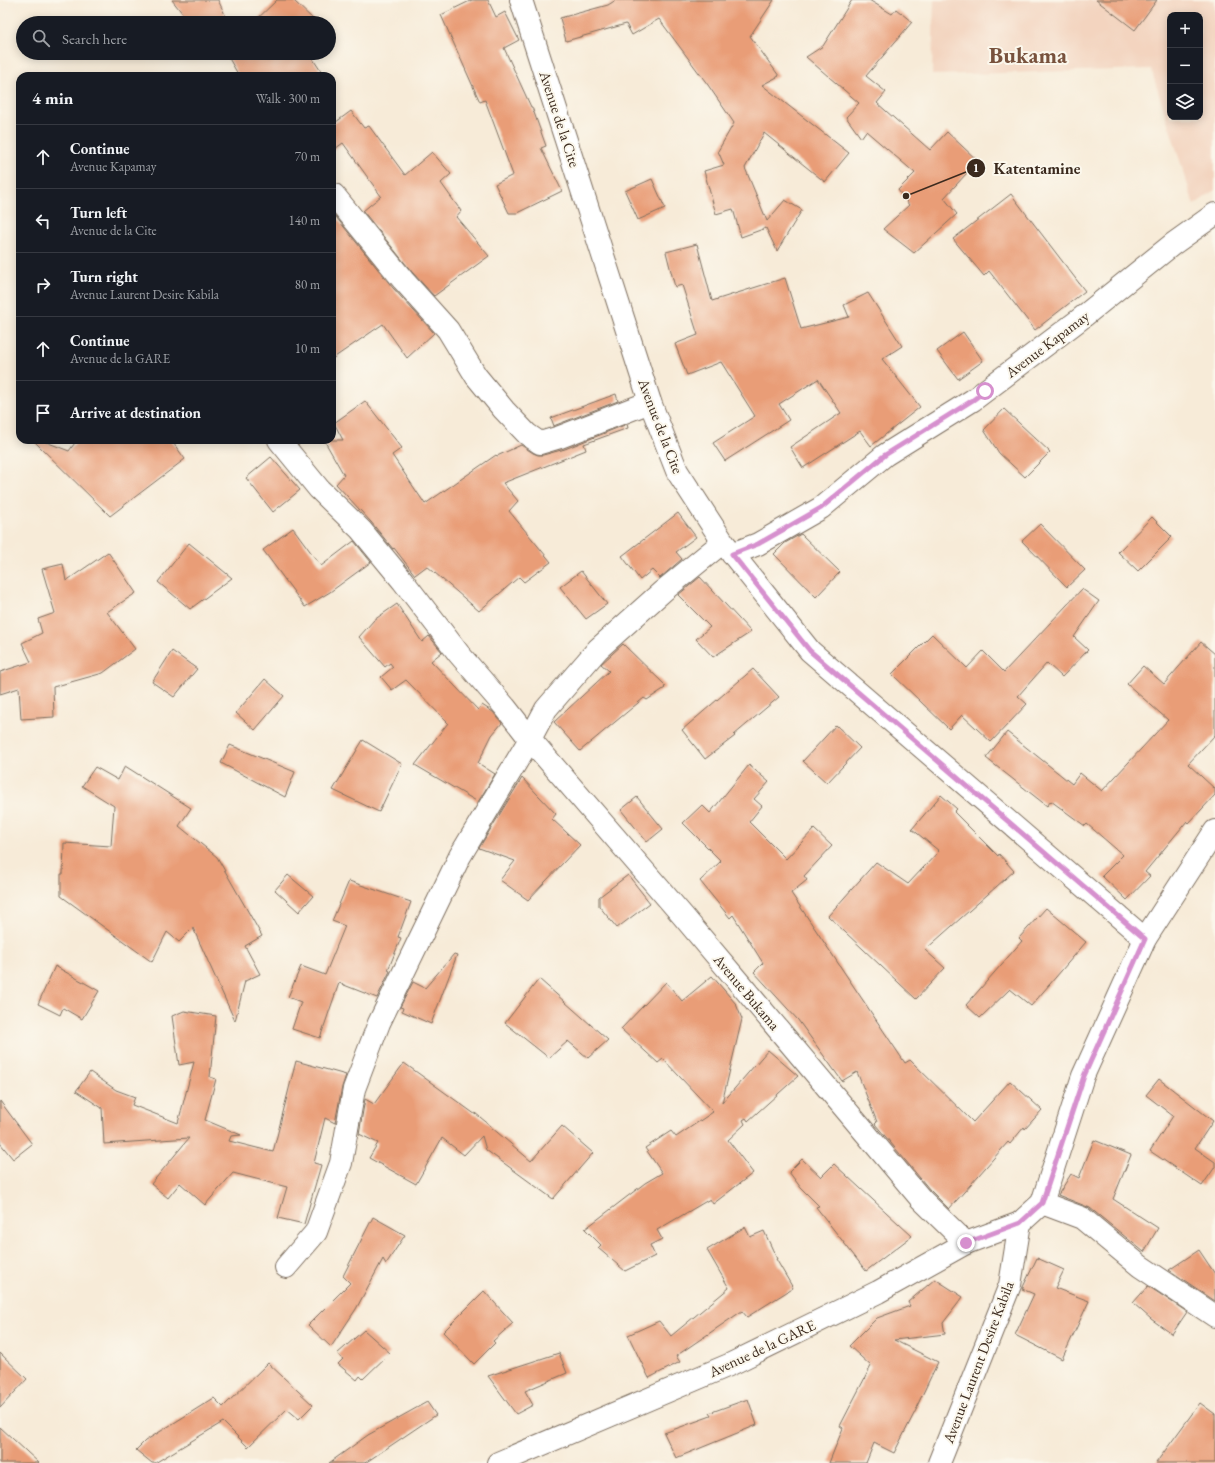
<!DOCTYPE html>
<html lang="en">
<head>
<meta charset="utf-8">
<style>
  :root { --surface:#171b24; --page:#242831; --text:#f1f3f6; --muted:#9ea1a6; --line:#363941 }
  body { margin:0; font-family:"EB Garamond",serif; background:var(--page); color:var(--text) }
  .controls { position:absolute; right:12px; top:12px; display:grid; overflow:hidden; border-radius:8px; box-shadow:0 2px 10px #0003 }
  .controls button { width:36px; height:36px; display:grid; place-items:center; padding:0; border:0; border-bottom:1px solid var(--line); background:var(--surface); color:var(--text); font:20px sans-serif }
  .stop { position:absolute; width:12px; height:12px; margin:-9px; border:3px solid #d690ce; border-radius:50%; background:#fff }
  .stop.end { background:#d690ce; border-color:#fff; box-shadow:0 1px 4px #0008 }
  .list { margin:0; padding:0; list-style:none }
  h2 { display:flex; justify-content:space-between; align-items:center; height:52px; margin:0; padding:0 16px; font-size:17px }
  h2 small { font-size:13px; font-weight:400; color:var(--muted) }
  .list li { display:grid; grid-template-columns:26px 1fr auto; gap:12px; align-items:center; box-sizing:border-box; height:64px; padding:0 16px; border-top:1px solid var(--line) }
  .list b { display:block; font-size:15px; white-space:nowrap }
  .list p { margin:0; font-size:13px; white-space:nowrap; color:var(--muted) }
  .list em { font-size:13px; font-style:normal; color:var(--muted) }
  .icon { flex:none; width:22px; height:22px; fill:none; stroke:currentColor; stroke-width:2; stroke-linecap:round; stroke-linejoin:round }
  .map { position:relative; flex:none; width:1215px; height:1463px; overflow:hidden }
  .search { position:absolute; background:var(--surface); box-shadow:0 2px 10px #0003; left:16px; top:16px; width:320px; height:44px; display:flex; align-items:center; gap:10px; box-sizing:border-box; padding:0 14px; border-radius:22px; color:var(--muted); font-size:15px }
  .panel { position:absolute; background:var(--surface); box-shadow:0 2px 10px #0003; left:16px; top:72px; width:320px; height:372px; border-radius:12px }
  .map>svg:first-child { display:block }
  .built { fill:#f3d4bf; fill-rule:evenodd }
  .building { fill:#e99d77 }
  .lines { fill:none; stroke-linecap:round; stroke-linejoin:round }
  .street-casing { stroke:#7d6e5f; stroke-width:24 }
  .secondary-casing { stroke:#7d6e5f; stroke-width:24 }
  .street { stroke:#fff; stroke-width:22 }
  .secondary { stroke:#fff; stroke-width:22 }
  .route { stroke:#d690ce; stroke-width:5 }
  .labels { text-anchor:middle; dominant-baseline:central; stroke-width:4; stroke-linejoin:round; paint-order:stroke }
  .street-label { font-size:15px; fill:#3b2a1e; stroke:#fbf7ec }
  .town-label { font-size:23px; font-weight:bold; fill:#78523d; stroke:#fbf7ec }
  .leader { fill:none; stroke:#3b2a1e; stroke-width:1.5 }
  .callout-dot { fill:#3b2a1e; stroke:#fbf7ec; stroke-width:1.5 }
  .mark-label { font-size:12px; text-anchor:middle; font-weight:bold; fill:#fff }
  .callout-label { font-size:16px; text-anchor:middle; font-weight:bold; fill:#3b2a1e; stroke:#fbf7ec; stroke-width:4; stroke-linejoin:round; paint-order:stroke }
</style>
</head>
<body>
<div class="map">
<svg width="1215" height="1463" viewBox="0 0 1215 1463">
  <rect width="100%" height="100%" fill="#fbf7ec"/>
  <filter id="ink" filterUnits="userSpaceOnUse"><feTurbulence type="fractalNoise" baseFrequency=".025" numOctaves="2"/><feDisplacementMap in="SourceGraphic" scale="8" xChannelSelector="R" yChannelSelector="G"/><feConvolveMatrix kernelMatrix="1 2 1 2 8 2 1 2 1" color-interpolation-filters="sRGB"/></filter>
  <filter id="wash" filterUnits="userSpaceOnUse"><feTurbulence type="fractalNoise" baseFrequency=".012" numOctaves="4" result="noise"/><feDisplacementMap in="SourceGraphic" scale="16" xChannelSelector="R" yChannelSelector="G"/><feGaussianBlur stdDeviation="0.9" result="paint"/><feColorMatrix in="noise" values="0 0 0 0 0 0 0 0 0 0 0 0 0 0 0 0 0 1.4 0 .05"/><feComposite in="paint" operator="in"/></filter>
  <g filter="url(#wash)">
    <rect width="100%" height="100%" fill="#f7ebd8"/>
    <path class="built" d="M 934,0 L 1215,0 L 1215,190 L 1194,205 L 1151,69 L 932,75 ZM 1170,15 L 1200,15 L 1200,117 L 1170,117 Z"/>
    <g id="blocks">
      <g class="building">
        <polygon points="172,0 218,0 229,23 190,23"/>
        <polygon points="277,0 293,0 317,23 253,23"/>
        <polygon points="472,0 488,0 496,17 505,12 519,40 504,48 531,107 532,107 546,146 541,148 562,191 517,213 509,213 495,184 513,175 485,100 480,102 441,15"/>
        <polygon points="616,0 774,0 750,36 779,76 762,85 849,153 825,182 764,133 745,168 767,221 785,200 802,210 777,251 766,228 741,237 733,209 716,214 704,171 724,165 718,151 734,123 708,85 659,19 632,35 626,24 566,41 560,18 608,5"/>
        <polygon points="852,0 869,0 892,14 896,9 912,22 866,76 886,92 877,103 930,150 947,132 978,161 944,198 957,214 914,253 883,229 909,205 898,190 915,173 866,131 861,138 846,117 859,103 806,57 823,46"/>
        <polygon points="1096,0 1157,0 1135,30"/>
        <polygon points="226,53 309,53 324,76 239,76"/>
        <polygon points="351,111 364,128 369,126 405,175 432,152 451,174 441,183 461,211 456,217 489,256 434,296 412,272 363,211 381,196 343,143 332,151 332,125"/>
        <polygon points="652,179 665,208 638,220 625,191"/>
        <polygon points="1011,194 1085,291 1035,330 989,271 984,276 953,239"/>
        <polygon points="332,212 393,288 434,333 407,358 383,324 332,359"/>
        <polygon points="697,244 712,301 785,278 801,329 849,317 844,305 868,293 902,346 882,359 920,407 871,446 860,431 803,468 790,447 841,413 818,379 779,404 789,420 725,461 713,443 755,416 721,362 687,375 675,344 698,335 682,285 675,287 666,252"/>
        <polygon points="963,332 983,361 958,379 937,351"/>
        <polygon points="616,394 618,401 556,425 554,426 551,418"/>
        <polygon points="365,401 402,448 392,455 425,504 496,455 497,456 521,445 533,453 538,455 543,455 565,449 627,424 628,428 584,444 586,450 503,483 518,501 509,511 551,562 524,582 519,577 479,611 427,566 415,575 394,548 393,549 371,522 336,484 344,475 324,440 343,440 334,423"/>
        <polygon points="1004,409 1050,452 1025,477 999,453 984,430"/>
        <polygon points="33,440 41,440 69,451 77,440 171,440 185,459 110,516"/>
        <polygon points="271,457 300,490 273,512 246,478"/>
        <polygon points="678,513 696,537 676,552 682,559 660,578 652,570 640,580 622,556"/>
        <polygon points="1152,517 1172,537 1138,571 1118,552"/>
        <polygon points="1040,524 1085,570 1067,587 1022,541"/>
        <polygon points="293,528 321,566 354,541 371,562 330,592 305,607 263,550"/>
        <polygon points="801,534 840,572 816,597 774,554 785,543"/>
        <polygon points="189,543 232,578 190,609 158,582"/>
        <polygon points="108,552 136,593 107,612 135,649 103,673 53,687 54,717 21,719 19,688 0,694 0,672 31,662 22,643 42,633 38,619 55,613 42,569 63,564 66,581"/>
        <polygon points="581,571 607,604 586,619 560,587"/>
        <polygon points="700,577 751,632 713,657 696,639 710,627 678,595"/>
        <polygon points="1082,589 1099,601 1074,637 1088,650 1062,677 1047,663 1018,696 1027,704 991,742 962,715 949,729 892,674 932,634 967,668 983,651 1004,672"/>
        <polygon points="397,604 422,642 429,636 442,652 431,661 478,710 482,705 493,712 502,723 492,735 478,763 495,774 478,802 415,765 448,723 406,680 392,690 381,677 393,667 390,663 385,667 359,637 374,620"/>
        <polygon points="1201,642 1215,654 1215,735 1188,764 1215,789 1215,795 1189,823 1187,821 1145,872 1150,876 1127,900 1102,876 1123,855 1087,824 1085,826 1051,801 1047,806 986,758 1007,732 1072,784 1080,773 1102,791 1168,720 1127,684 1143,666 1164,684"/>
        <polygon points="623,644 666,686 664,687 665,688 647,700 644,698 580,751 554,722 609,671 601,664"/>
        <polygon points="172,651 197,669 174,697 152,682"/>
        <polygon points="753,669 779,697 734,735 735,736 705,759 682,730"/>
        <polygon points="265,679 284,696 255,730 236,713"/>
        <polygon points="836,725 860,748 827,783 803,761"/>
        <polygon points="363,740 402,764 379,812 333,790"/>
        <polygon points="230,745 295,772 285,797 221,763"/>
        <polygon points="749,765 769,782 754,799 762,806 749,822 786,859 814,829 832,846 804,876 807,880 791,893 905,1063 910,1060 973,1122 1010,1081 1042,1110 1025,1129 1024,1127 1010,1144 1008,1142 949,1209 930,1190 875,1124 877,1122 857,1072 842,1081 798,1020 754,972 763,963 733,915 730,918 700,881 721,861 683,823 702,805 710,813"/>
        <polygon points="125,766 191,808 179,826 217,857 262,936 245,946 260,974 245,981 235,1021 193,928 179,942 167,932 152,962 61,896 61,874 63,874 64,843 111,846 114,806 82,786 95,767 118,780"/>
        <polygon points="522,778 556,814 552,819 580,845 528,900 500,880 515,861 479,848"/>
        <polygon points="941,795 957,809 954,812 998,856 999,854 1014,871 925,950 945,968 916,999 828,916 876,862 908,884 939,851 912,829"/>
        <polygon points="637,797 663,829 647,842 621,810"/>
        <polygon points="288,875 313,896 299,912 275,890"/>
        <polygon points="628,875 650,903 617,928 599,906 599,897"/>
        <polygon points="349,881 411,902 398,937 401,938 388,970 390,971 377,998 339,983 320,1038 292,1029 301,1002 288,997 301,966 325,975 345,926 332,921"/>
        <polygon points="1046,908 1086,942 1031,1006 1010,989 980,1018 966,1005 1022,941 1019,938"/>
        <polygon points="454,954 457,955 431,1024 402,1011 403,1008 400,1007 413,982 425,988"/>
        <polygon points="55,966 99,991 82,1019 63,1008 60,1015 38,1004"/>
        <polygon points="712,976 736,1004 742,1019 722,1103 768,1050 798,1076 748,1121 746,1118 743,1120 745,1124 728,1140 753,1173 713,1204 710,1199 657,1230 662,1239 650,1245 655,1256 625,1271 598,1248 601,1245 585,1229 645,1183 662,1173 645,1148 671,1131 676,1137 713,1112 663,1059 658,1063 621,1029 666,982 682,1001"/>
        <polygon points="539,979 608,1040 588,1058 568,1041 549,1058 505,1023"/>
        <polygon points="184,1011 216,1016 210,1077 216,1079 205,1120 241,1135 231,1136 229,1141 273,1152 296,1061 346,1075 342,1087 335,1123 325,1118 314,1163 321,1165 304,1224 278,1218 287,1187 233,1173 205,1205 180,1183 168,1198 151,1184 189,1138 104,1144 102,1108 76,1091 90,1072 116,1090 135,1097 132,1105 178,1123 194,1062 179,1065 172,1016"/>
        <polygon points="404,1063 476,1115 475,1113 491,1126 491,1127 531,1161 562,1126 593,1153 553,1199 486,1150 482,1136 464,1155 442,1138 416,1184 369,1158 378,1143 359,1134 365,1099 374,1104"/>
        <polygon points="1159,1079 1213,1121 1195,1148 1215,1162 1215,1167 1202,1186 1150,1151 1173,1116 1146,1095"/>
        <polygon points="0,1101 32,1144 13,1159 0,1143"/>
        <polygon points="1094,1140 1131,1155 1113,1199 1158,1228 1144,1252 1090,1208 1058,1195 1071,1174 1079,1178"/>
        <polygon points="802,1159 821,1177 834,1164 912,1236 866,1271 816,1207 819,1206 801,1188 789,1172"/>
        <polygon points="373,1217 405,1235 386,1264 383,1259 356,1309 331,1347 308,1325 350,1283 343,1276"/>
        <polygon points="745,1227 750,1237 764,1231 777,1259 776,1259 793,1288 747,1317 742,1311 676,1356 680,1362 649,1378 628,1335 659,1321 671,1336 729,1288 707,1250"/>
        <polygon points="1199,1250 1215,1274 1215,1301 1169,1270"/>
        <polygon points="1037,1258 1064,1270 1055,1288 1089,1301 1062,1359 1015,1335 1034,1294 1022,1289"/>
        <polygon points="935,1279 963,1297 943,1323 945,1334 894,1340 938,1362 917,1406 918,1406 894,1453 874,1443 866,1463 829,1463 843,1428 840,1426 871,1366 849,1346 877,1318 910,1306 908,1302"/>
        <polygon points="1148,1286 1187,1312 1172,1334 1151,1319 1133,1303"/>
        <polygon points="484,1291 513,1323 493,1341 495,1343 474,1364 443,1332"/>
        <polygon points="364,1330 390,1353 363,1379 360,1376 357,1380 338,1364 343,1359 337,1354"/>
        <polygon points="0,1353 27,1379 0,1408"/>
        <polygon points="559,1353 567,1373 525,1391 533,1405 516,1414 488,1376"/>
        <polygon points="268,1363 313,1405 299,1419 287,1409 248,1447 223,1422 155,1463 152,1463 136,1450 145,1441 214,1398 223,1407"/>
        <polygon points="748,1399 757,1425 676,1458 664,1433 711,1416 709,1413"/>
        <polygon points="427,1402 436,1415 365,1463 329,1463 368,1435"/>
        <polygon points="1200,1403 1215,1414 1215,1463 1156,1463"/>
        <polygon points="0,1427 39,1463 0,1463"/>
      </g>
    </g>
  </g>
  <g filter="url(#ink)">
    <use href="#blocks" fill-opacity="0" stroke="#7d6e5f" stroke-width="1"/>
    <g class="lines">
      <defs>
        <g id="street">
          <polyline points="521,0 650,402 677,471 723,542 810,651 1145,939"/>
          <polyline points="334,195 403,280 448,330 476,376 504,410 527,434 540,443 560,437 650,402"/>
          <polyline points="279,440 319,489 361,530 403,581 459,654 505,707 530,739 683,916 921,1199 966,1243"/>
          <polyline points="732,554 758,544 821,508 885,455 973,400 1079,320 1173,244 1215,214"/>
          <polyline points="1042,1203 1082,1218 1140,1266 1215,1316"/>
          <polyline points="286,1267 316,1232 341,1163 354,1089 379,1023 460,856 530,739 546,709 598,649 663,591 723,542"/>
        </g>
        <g id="secondary">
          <polyline points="498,1463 729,1365 878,1292 966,1243 1020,1223"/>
          <polyline points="939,1463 1010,1285 1020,1223 1042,1203 1083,1076 1145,939 1215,831"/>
        </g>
      </defs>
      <use href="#street" class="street-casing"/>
      <use href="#secondary" class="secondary-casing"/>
      <use href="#street" class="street"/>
      <use href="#secondary" class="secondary"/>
    </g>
  </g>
  <g class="lines" filter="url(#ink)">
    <polyline class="route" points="966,1243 1020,1223 1042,1203 1084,1076 1145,939 810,651 732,554 758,544 821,508 885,455 973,400 985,391"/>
  </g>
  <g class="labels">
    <g class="street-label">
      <text transform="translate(560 119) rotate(72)">Avenue de la Cite</text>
      <text transform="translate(1047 344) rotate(-37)">Avenue Kapamay</text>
      <text transform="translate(661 426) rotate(69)">Avenue de la Cite</text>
      <text transform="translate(747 992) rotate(50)">Avenue Bukama</text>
      <text transform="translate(762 1348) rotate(-25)">Avenue de la GARE</text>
      <text transform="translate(978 1362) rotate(-69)">Avenue Laurent Desire Kabila</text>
    </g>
    <g class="town-label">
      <text x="1028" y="55">Bukama</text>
    </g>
  </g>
  <path class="leader" d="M906 196L976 168"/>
  <g class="callout-dot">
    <circle cx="906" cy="196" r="4"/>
    <circle cx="976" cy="168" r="10"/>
  </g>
  <g class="mark-label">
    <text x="976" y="172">1</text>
  </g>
  <g class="callout-label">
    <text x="1037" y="174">Katentamine</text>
  </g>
</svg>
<div class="controls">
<button>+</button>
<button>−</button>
<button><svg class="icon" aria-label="layers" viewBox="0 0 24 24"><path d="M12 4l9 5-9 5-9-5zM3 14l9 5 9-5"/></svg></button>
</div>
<div class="stop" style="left:985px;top:391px"></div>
<div class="stop end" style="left:966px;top:1243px"></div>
<div class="search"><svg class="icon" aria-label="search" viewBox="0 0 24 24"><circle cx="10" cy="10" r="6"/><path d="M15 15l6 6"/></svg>Search here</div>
<section class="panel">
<h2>4 min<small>Walk · 300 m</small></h2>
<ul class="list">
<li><svg class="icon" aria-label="ahead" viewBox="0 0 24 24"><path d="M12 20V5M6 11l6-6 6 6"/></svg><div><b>Continue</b><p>Avenue Kapamay</p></div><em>70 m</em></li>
<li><svg class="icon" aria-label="left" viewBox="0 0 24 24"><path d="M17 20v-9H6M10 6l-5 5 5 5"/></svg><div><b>Turn left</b><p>Avenue de la Cite</p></div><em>140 m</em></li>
<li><svg class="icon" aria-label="right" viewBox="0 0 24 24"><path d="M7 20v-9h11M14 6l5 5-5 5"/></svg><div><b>Turn right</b><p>Avenue Laurent Desire Kabila</p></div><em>80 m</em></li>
<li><svg class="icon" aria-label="ahead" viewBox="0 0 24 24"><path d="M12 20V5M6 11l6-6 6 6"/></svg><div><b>Continue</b><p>Avenue de la GARE</p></div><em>10 m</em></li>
<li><svg class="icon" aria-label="arrive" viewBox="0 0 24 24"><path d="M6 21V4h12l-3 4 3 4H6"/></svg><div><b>Arrive at destination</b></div></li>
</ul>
</section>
</div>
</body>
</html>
